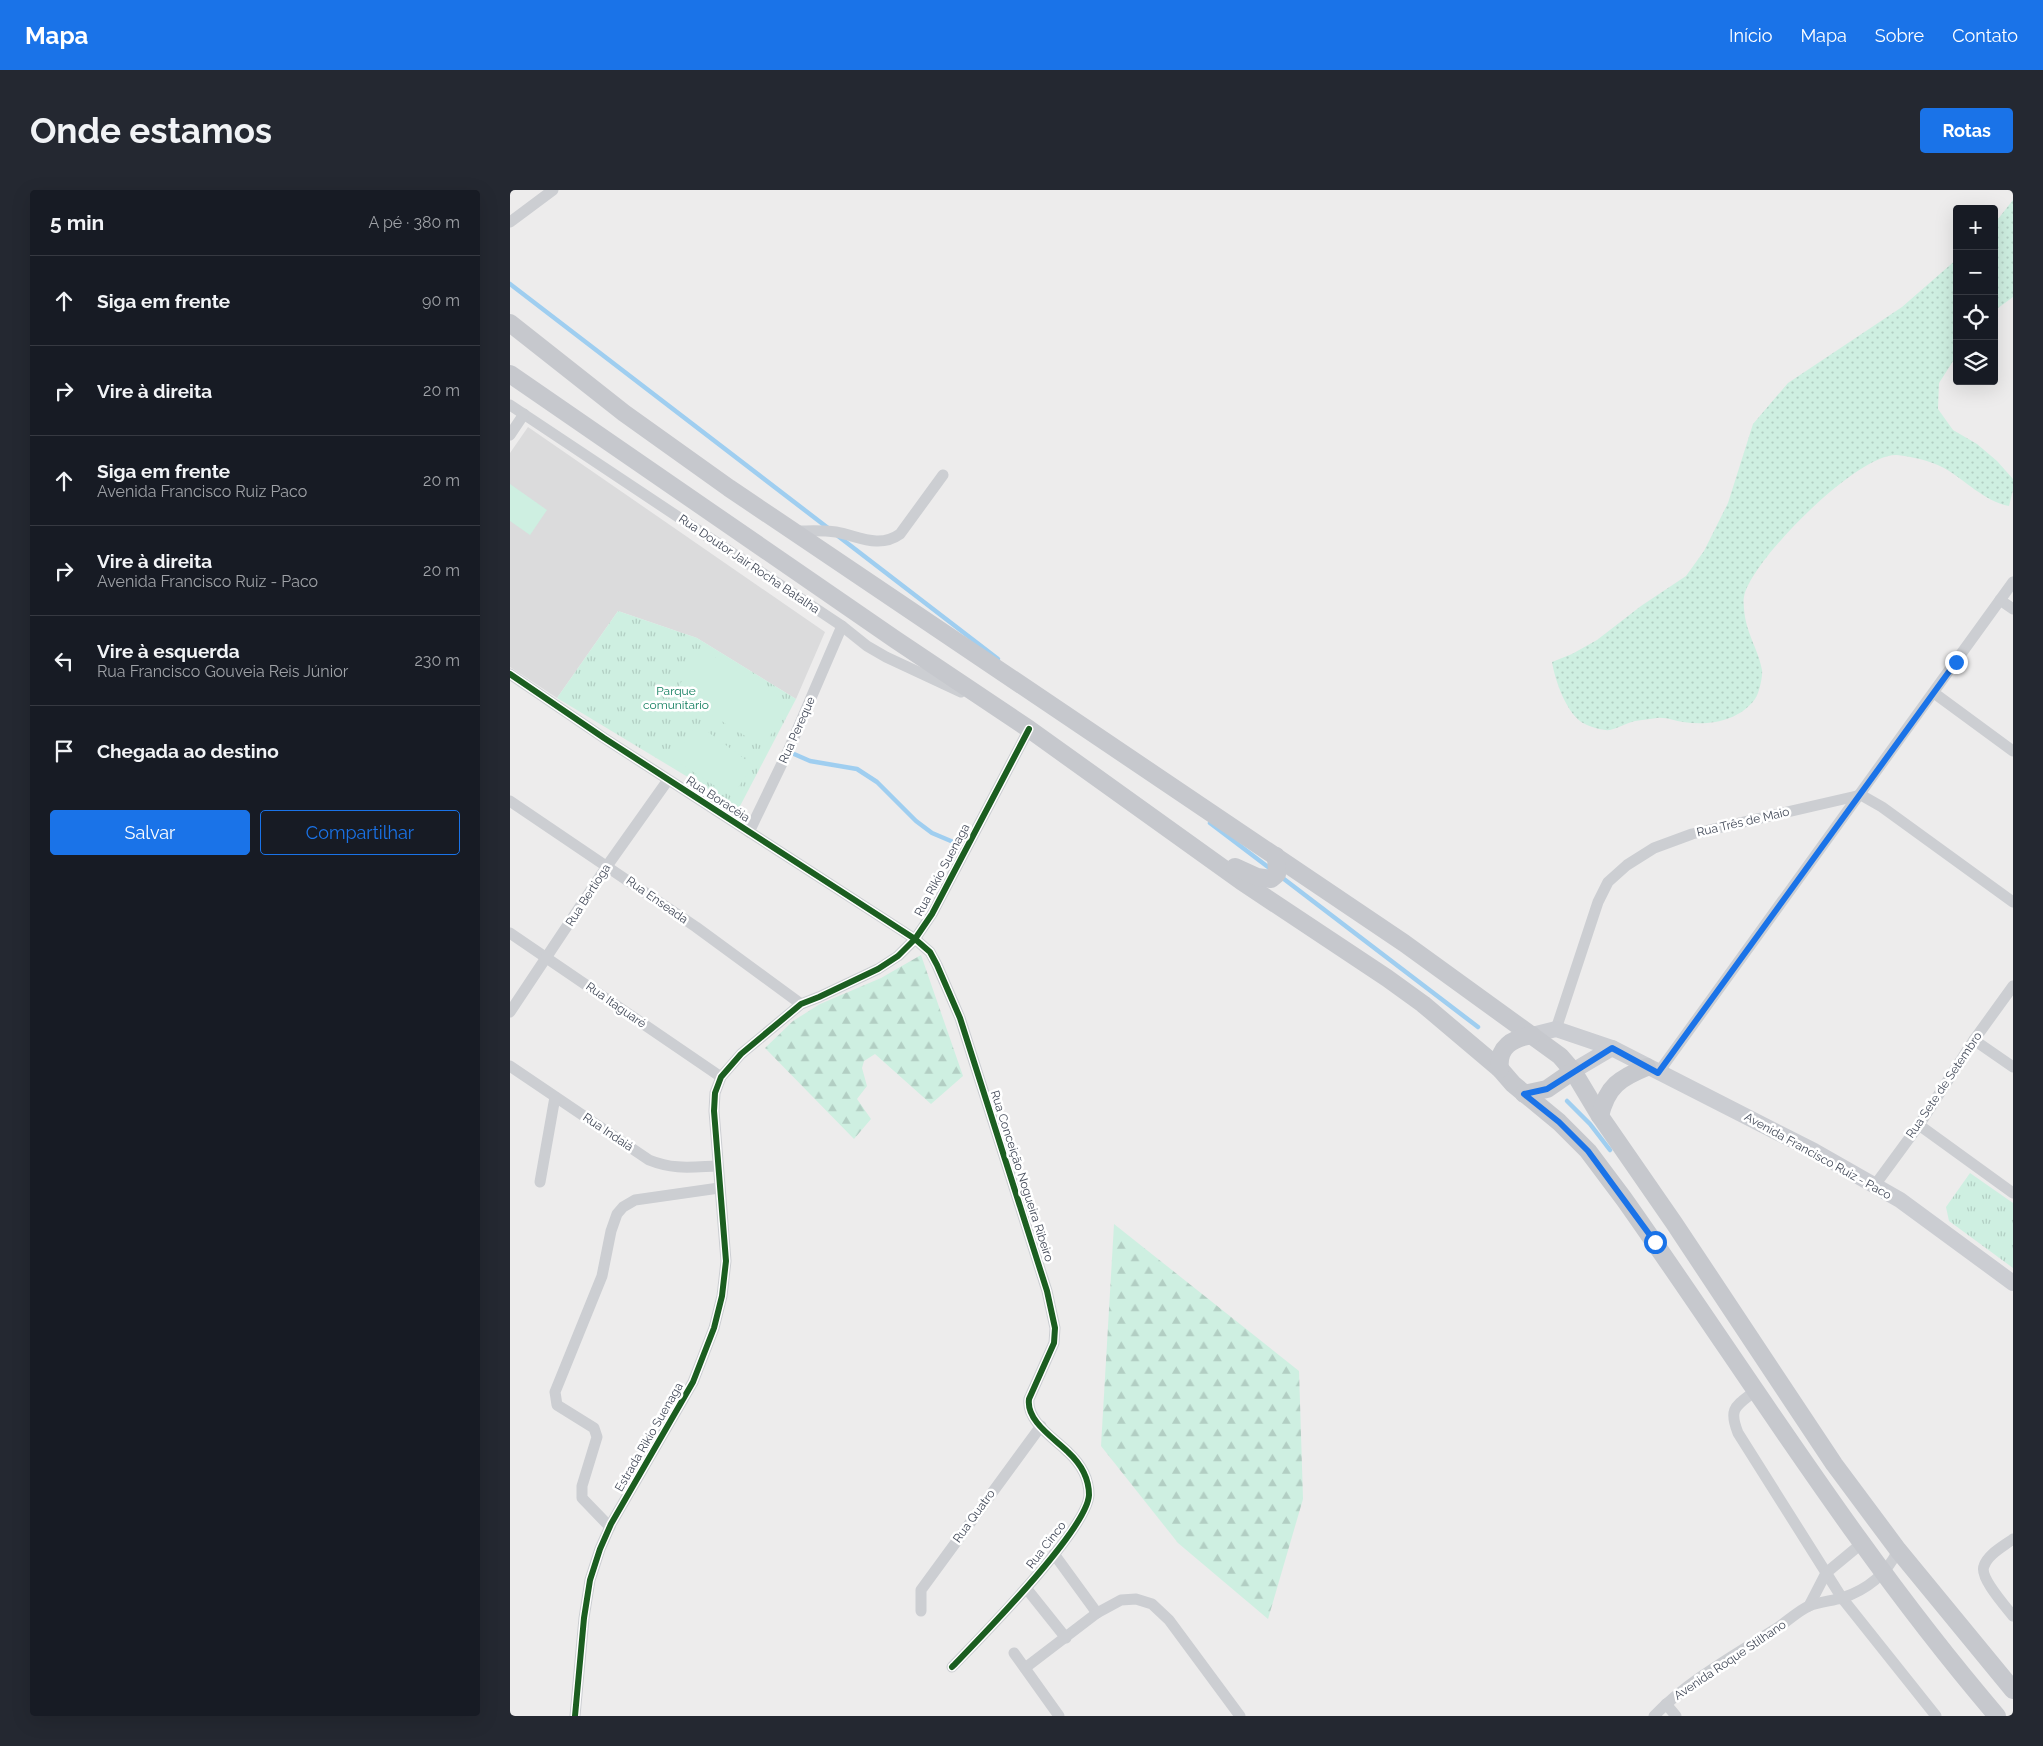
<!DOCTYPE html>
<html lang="pt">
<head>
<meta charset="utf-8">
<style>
  :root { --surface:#171b24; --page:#242831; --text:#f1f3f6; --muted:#9ea1a6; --line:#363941; --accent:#1a73e8 }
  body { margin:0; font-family:Raleway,sans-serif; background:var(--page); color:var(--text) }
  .controls { position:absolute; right:15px; top:15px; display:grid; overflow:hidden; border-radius:5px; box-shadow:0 5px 20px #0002 }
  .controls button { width:45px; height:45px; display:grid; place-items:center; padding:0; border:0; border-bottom:1px solid var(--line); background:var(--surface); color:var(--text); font:25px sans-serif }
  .stop { position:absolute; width:15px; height:15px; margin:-11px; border:4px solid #1a73e8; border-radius:50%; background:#fff }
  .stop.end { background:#1a73e8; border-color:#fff; box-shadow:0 1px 5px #0008 }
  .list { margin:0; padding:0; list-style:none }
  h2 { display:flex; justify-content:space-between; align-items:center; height:65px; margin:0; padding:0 20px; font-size:21px }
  h2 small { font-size:16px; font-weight:400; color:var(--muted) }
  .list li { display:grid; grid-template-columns:32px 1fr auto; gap:15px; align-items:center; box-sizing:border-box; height:90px; padding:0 20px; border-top:1px solid var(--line) }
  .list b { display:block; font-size:19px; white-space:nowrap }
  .list p { margin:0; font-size:16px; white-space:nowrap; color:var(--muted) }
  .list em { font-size:16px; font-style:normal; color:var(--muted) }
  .actions { display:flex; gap:10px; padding:15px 20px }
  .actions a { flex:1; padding:11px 0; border:1px solid var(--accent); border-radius:5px; text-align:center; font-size:18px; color:var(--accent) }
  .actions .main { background:var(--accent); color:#fff }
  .icon { flex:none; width:28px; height:28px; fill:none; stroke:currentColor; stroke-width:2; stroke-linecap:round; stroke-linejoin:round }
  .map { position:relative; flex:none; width:1503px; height:1526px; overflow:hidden; border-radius:5px }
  header { display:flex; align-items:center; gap:30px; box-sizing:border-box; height:70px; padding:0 25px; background:var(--accent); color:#fff }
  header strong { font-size:24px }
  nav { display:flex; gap:28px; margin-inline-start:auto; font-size:18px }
  .intro { display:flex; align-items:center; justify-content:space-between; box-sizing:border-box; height:120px; padding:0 30px }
  h1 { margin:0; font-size:35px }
  .button { padding:12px 22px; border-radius:5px; background:var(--accent); color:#fff; font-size:18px; font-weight:700 }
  main { display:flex; gap:30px; padding:0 30px }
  aside { flex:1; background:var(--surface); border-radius:5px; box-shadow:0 5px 20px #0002 }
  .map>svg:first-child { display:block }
  .education { fill:#dbdbdc }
  .grass { fill:url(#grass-dots) }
  .forest { fill:url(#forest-firs) }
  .park { fill:url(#park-tufts) }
  .pitch { fill:#ceefe1 }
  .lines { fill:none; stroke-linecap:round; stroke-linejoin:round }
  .stream { stroke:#9fcef0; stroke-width:4.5 }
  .street { stroke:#ccced2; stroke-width:11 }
  .secondary { stroke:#cbcdd2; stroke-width:16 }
  .primary { stroke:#c6c8cd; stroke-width:18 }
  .cycleway-casing { stroke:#fff; stroke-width:9 }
  .cycleway { stroke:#1b5e20; stroke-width:6 }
  .route { stroke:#1a73e8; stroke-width:6 }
  .labels { text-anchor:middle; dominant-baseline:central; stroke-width:5; stroke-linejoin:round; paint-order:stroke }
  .street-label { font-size:12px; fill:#434a59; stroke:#fff }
  .park-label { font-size:12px; fill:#107d5d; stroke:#fff }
</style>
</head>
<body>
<header>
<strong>Mapa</strong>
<nav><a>Início</a><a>Mapa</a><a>Sobre</a><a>Contato</a></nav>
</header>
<div class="intro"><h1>Onde estamos</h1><a class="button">Rotas</a></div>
<main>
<aside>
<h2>5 min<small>A pé · 380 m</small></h2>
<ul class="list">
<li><svg class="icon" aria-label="ahead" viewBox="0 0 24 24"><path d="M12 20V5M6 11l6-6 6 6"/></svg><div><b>Siga em frente</b></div><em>90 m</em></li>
<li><svg class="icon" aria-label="right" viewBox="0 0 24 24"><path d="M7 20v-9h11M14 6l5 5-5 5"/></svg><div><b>Vire à direita</b></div><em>20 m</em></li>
<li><svg class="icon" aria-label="ahead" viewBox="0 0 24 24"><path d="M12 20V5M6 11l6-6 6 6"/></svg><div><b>Siga em frente</b><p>Avenida Francisco Ruiz Paco</p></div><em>20 m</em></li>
<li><svg class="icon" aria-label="right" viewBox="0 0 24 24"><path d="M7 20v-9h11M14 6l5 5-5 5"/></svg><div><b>Vire à direita</b><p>Avenida Francisco Ruiz - Paco</p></div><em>20 m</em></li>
<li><svg class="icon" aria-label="left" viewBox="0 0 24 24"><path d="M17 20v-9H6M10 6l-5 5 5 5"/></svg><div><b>Vire à esquerda</b><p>Rua Francisco Gouveia Reis Júnior</p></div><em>230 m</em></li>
<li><svg class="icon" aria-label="arrive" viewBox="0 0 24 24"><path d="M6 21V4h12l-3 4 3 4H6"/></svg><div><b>Chegada ao destino</b></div></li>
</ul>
<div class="actions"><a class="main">Salvar</a><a>Compartilhar</a></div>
</aside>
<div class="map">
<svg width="1503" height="1526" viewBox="0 0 1503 1526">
  <defs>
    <pattern id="grass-dots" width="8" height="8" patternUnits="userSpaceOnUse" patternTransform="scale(1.25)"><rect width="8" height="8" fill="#ceefe1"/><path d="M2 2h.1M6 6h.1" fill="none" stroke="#b2cec3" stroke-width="1.8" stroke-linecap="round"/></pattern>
    <pattern id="forest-firs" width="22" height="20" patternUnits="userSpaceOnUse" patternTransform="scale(1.25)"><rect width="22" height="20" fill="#ceefe1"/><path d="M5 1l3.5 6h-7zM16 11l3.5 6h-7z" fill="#b2cec3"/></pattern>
    <pattern id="park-tufts" width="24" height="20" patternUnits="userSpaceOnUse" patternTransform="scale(1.25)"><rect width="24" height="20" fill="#ceefe1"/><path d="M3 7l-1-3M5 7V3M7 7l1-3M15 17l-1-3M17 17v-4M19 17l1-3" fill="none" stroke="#b2cec3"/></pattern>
  </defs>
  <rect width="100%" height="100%" fill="#edecec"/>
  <polygon class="education" points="18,237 315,442 286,509 187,448 108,421 47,508 0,477 0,263"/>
  <g class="grass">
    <polygon points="1503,10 1503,107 1484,121 1484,34"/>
    <path d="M 1447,69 L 1447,165 L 1429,193 L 1428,219 L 1443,240 L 1467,254 L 1487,271 L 1503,289 L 1503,300 L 1499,316 C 1474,311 1455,290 1434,278 C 1419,270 1403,267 1387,265 C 1349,262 1240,371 1234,407 C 1233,411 1234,415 1234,419 C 1236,444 1248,458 1252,480 C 1253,486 1249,504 1245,509 C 1229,531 1199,536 1173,532 C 1165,531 1156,527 1147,528 C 1140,529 1132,530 1125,531 C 1116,533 1109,538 1100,540 C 1094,541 1080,537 1075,534 C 1057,526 1045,490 1042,472 L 1062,464 L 1087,450 L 1131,416 L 1176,386 L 1194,361 L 1218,313 L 1243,234 L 1260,214 L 1278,193 L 1392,117 Z"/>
  </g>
  <g class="forest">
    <polygon points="411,765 453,886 421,914 365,864 354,871 352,878 357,896 347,909 361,929 344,949 255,858 283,831 310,814 371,788"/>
    <polygon points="604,1034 789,1181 793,1309 758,1429 668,1353 591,1256"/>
  </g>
  <g class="park">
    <polygon points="108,421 187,448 286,509 229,618 47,508"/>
    <polygon points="1460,983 1503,1013 1503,1078 1439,1031 1436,1017"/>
  </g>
  <g class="pitch">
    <polygon points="0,294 37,320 20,345 0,331"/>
    <polygon points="192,459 280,514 253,557 165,502"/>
    <polygon points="187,534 243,575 222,607 163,569"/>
  </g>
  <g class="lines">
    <g class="stream">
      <polyline points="0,94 318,338"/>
      <polyline points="328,346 488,469"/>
      <polyline points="284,564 300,571 347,579 367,592 406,631 422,643 448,654"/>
      <polyline points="700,633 762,680"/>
      <polyline points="770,686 968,837"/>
      <polyline points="1057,911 1080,934 1100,960"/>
    </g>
    <g class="street">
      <polyline points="0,32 43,0"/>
      <polyline points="0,215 332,436 357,456 376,467 451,502"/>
      <polyline points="0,245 14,224"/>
      <path d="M 286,341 C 299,341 312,340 326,342 C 348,346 369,359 390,344 L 433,285"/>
      <polyline points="1490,410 1503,419"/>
      <path d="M 0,484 L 94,548 L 405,749 L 420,762 L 427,775 L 450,828 L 537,1101 L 545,1138 L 544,1153 L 519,1209 C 516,1231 544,1248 558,1262 C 571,1274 579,1287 579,1305 C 577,1340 470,1448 442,1477"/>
      <polyline points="1424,503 1503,561"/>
      <polyline points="0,611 186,737 291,814"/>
      <polyline points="239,642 279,559 332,436"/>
      <polyline points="0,743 211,887"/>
      <polyline points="0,822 97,676 158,590"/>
      <polyline points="1046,839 1088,712 1098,692 1117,675 1144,658 1182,644 1351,605 1372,617 1503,712"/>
      <polyline points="1464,850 1503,877"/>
      <path d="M 0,876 L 139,970 C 164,980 181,977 207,976"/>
      <polyline points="1148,883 1503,392"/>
      <polyline points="1409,935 1503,1003"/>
      <polyline points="30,992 45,907"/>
      <polyline points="1365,995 1409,935 1464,850 1503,796"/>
      <path d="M 1245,1201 C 1226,1216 1218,1218 1228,1243 L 1332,1408 L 1426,1526"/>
      <polyline points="100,1337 72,1308 72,1296 87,1247 84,1238 47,1215 45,1202 92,1086 101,1041 107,1024 113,1017 125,1010 209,998"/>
      <path d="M 1503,1349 C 1494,1356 1478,1364 1474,1376 C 1469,1387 1496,1417 1503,1426"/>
      <polyline points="544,1364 587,1423"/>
      <polyline points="516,1398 556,1448"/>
      <polyline points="1299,1416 1316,1383 1351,1354"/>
      <polyline points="411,1421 411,1400 531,1236"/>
      <polyline points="504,1463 549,1526"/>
      <polyline points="515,1478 587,1423 611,1410 626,1409 642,1414 659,1430 730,1526"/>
      <polyline points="1156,1514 1166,1526"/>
      <polyline points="65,1526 74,1428 80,1390 90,1359 101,1334 183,1192 204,1138 212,1106 216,1071 204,921 205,903 211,887 231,864 291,814 309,807 368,779 388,766 405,749 422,724 519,539"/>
      <path d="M 1144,1526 C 1178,1491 1223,1466 1264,1440 C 1276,1433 1286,1422 1299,1416 C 1308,1412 1321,1411 1332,1408 C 1356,1400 1377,1384 1388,1360"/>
    </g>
    <g class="secondary">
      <polyline points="1022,845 1046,839 1102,858 1304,961 1390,1010 1503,1093"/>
      <polyline points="1063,881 1102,858"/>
    </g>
    <g class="primary">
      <polyline points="0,133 114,223 219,298 894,753 1050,866 1063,881 1090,926 1164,1033 1324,1274 1388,1360 1503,1500"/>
      <path d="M 0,184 L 386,450 L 519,539 L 731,691 L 877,788 L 913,814 L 990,879 L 1003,894 L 1049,932 L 1078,961 L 1114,1009 C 1237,1183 1348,1364 1487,1526"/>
      <polyline points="725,677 747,687 761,689 767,684 766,666"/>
      <path d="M 990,879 C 987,857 1003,848 1022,845"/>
      <polyline points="1014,904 1037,899 1063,881"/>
      <path d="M 1090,926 C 1097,896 1110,888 1137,877"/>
    </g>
    <defs>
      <g id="cycleway">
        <path d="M 0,484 L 94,548 L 405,749 L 420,762 L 427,775 L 450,828 L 537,1101 L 545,1138 L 544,1153 L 519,1209 C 516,1231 544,1248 558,1262 C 571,1274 579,1287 579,1305 C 577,1340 470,1448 442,1477"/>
        <polyline points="65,1526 74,1428 80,1390 90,1359 101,1334 183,1192 204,1138 212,1106 216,1071 204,921 205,903 211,887 231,864 291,814 309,807 368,779 388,766 405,749 422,724 519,539"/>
      </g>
    </defs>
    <use href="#cycleway" class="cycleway-casing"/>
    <use href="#cycleway" class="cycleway"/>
  </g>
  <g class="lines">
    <polyline class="route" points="1145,1052 1078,961 1049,932 1014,904 1037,899 1102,858 1148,883 1446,472"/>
  </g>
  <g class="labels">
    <g class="street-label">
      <text transform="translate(239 374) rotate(34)">Rua Doutor Jair Rocha Batalha</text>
      <text transform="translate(287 540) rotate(-66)">Rua Pereque</text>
      <text transform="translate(208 609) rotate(33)">Rua Boracéia</text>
      <text transform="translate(1233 632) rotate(-13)">Rua Três de Maio</text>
      <text transform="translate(432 680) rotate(-62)">Rua Rikio Suenaga</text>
      <text transform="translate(78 705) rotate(-57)">Rua Bertioga</text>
      <text transform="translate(147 710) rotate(35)">Rua Enseada</text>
      <text transform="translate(106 815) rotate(35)">Rua Itaguaré</text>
      <text transform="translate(1434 895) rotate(-56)">Rua Sete de Setembro</text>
      <text transform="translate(98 942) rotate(34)">Rua Indaiá</text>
      <text transform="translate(1308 966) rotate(29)">Avenida Francisco Ruiz - Paco</text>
      <text transform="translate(512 986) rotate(72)">Rua Conceição Nogueira Ribeiro</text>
      <text transform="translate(139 1247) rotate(-60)">Estrada Rikio Suenaga</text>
      <text transform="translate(464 1326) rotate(-54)">Rua Quatro</text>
      <text transform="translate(536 1355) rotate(-52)">Rua Cinco</text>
      <text transform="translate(1220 1470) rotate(-34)">Avenida Roque Stilhano</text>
    </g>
    <g class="park-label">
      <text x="166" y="501">Parque<tspan x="166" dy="14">comunitario</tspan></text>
    </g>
  </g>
</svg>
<div class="controls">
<button>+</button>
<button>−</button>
<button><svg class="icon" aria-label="locate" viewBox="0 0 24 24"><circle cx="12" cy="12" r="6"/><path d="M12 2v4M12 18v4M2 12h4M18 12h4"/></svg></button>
<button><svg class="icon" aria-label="layers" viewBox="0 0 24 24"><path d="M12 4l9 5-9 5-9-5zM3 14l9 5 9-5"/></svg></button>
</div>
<div class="stop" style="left:1145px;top:1052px"></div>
<div class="stop end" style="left:1446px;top:472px"></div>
</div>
</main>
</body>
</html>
